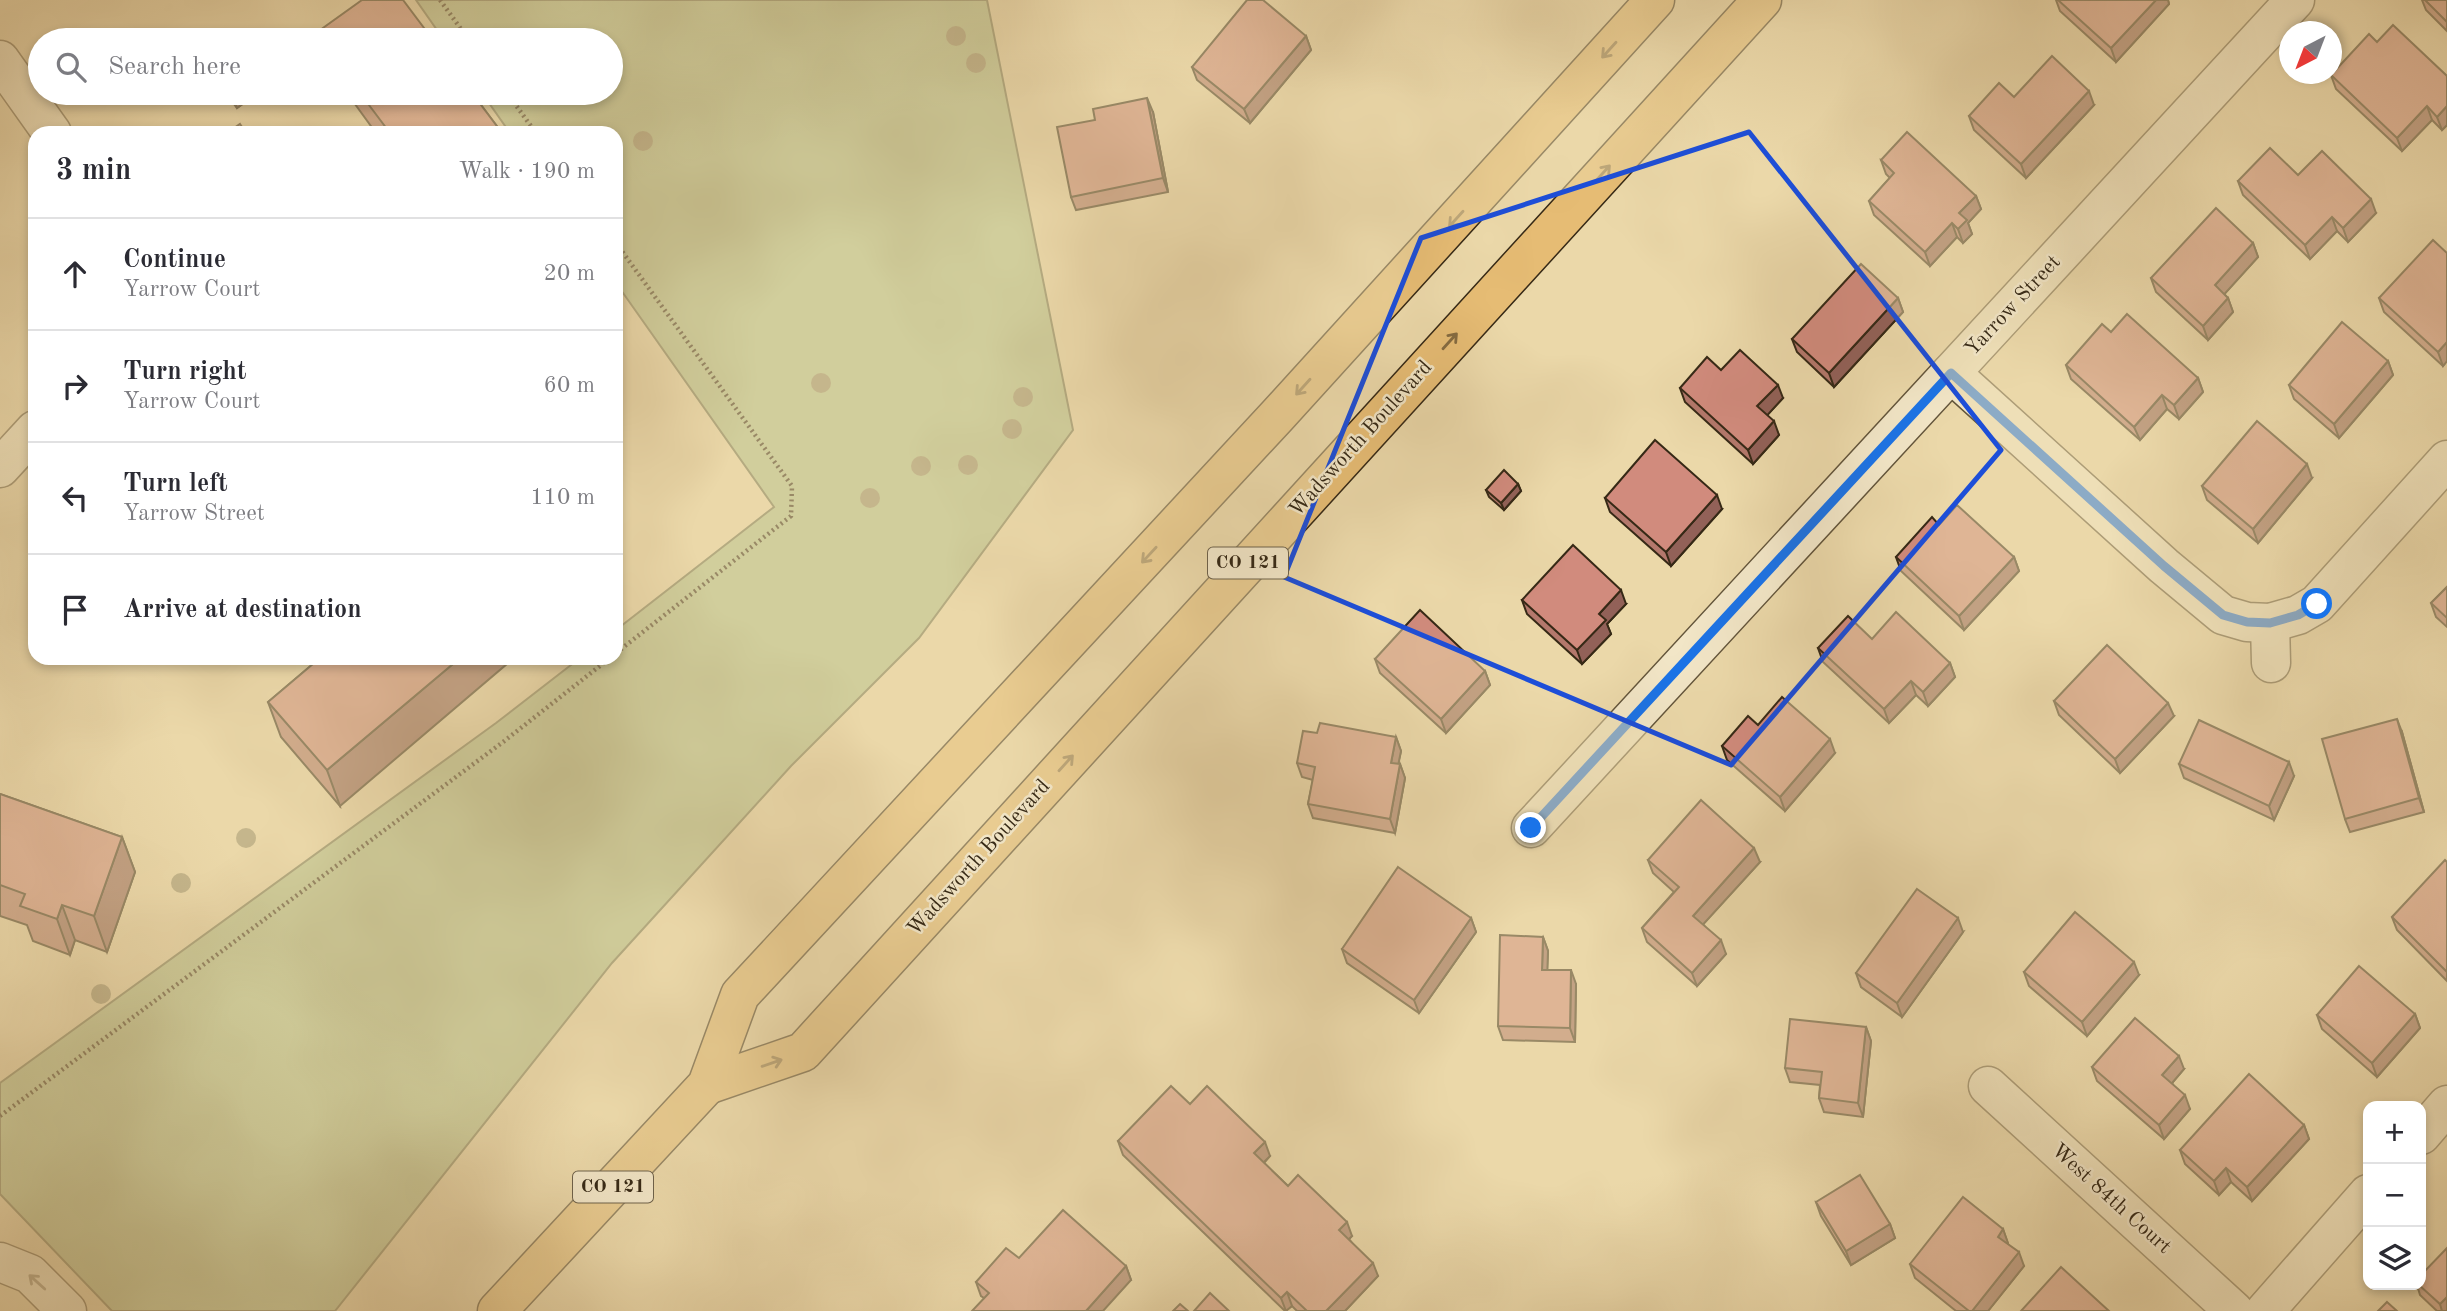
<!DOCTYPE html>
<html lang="en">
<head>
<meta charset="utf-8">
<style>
  :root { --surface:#fff; --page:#f2f2f3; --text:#2b2b33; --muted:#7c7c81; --line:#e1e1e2 }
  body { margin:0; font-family:"Old Standard TT",serif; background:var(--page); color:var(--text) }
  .controls { position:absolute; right:21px; bottom:21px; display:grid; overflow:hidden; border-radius:14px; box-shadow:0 4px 10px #0003 }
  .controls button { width:63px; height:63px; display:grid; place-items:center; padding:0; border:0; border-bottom:2px solid var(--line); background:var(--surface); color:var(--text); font:35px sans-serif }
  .compass { position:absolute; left:2279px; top:21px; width:63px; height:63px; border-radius:50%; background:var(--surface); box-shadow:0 4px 10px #0003; rotate:222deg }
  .stop { position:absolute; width:21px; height:21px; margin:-16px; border:5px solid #1a73e8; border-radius:50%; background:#fff }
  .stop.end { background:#1a73e8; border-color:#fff; box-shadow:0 2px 7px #0008 }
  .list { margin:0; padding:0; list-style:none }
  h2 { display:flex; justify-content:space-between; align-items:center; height:91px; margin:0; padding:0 28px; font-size:30px }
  h2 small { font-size:23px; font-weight:400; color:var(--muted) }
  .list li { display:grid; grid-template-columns:46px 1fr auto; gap:21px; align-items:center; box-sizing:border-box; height:112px; padding:0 28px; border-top:2px solid var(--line) }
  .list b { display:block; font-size:26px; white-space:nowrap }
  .list p { margin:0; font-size:23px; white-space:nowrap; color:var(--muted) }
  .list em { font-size:23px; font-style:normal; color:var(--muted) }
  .icon { flex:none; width:38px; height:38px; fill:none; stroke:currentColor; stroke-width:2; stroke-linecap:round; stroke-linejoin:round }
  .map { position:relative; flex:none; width:2447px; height:1311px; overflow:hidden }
  .search { position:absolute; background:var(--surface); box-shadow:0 4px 10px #0003; left:28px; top:28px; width:595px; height:77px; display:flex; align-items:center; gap:18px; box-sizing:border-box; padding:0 24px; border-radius:38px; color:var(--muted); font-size:26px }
  .panel { position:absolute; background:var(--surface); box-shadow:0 4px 10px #0003; left:28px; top:126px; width:595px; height:539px; border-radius:21px }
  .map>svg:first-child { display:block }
  .green { fill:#b2c08c; stroke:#747451; stroke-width:2 }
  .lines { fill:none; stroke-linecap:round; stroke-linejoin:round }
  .minor-casing { stroke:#63553b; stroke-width:41 }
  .major-casing { stroke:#362916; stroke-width:41 }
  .path { stroke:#362916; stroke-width:4.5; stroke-dasharray:2 3.5; stroke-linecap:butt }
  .minor { stroke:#f2e6c7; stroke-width:38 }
  .major { stroke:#e6bc74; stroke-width:38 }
  .tree { fill:#988d69 }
  .wall { fill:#b4786c; stroke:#362916; stroke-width:2 }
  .shaded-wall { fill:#926158; stroke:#362916; stroke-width:2 }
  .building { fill:#d18b7d; stroke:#362916; stroke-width:2 }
  .oneway { stroke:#856b40 }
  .oneway2 { stroke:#94886e }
  .route { stroke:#1a73e8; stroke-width:9 }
  .marked { fill:none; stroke:#1d4ed8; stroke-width:5; stroke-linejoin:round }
  .labels { text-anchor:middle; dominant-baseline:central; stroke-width:5; stroke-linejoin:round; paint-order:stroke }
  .shield { fill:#f2e6c7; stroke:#6e624b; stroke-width:2 }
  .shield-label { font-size:19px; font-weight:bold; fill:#362916 }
  .street-label { font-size:21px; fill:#362916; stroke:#f2e6c7 }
</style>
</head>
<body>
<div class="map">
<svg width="2447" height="1311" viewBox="0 0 2447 1311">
  <rect width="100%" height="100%" fill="#ebd8a9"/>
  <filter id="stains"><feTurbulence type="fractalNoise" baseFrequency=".00286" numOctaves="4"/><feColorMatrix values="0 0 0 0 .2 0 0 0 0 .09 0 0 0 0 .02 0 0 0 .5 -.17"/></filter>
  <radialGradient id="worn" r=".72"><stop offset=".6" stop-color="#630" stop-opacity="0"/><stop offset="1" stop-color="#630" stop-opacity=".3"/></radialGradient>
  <polygon class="green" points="416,0 987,0 1073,430 919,638 791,766 612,963 335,1311 112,1311 0,1194 0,1083 496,723 580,658 616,658 616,630 774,507 616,283 616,133 510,133 482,93 611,93 611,40 444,40"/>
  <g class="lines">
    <defs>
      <g id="minor">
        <polyline points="0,60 52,133"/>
        <polyline points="1951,373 2164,566 2223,615 2247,622 2270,623 2298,615 2317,604 2447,460"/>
        <polyline points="0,468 35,430"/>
        <polyline points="2270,623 2271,663"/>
        <polyline points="1531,828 2295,0"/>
        <polyline points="1988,1086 2234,1311"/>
        <polyline points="2421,1135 2447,1105"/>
        <polyline points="0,1262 30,1274 67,1311"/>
        <polyline points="2265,1311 2368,1194"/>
      </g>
      <g id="major">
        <polyline points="707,1085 803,1052 1762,0"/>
        <polyline points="497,1311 707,1085 740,995 1277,416 1655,0"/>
      </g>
    </defs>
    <use href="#minor" class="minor-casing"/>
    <use href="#major" class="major-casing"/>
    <g class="path">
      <polyline points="440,0 469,40"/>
      <polyline points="507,93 536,133"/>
      <polyline points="616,243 792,486 791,516 616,653"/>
      <polyline points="0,1116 503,742 610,658"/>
    </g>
    <use href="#minor" class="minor"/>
    <use href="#major" class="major"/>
  </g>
  <g class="tree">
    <circle cx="956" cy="36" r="10"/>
    <circle cx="976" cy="63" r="10"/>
    <circle cx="643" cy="141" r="10"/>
    <circle cx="821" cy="383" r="10"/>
    <circle cx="1023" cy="397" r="10"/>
    <circle cx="1012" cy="429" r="10"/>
    <circle cx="968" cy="465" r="10"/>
    <circle cx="921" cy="466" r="10"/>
    <circle cx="870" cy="498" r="10"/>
    <circle cx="246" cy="838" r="10"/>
    <circle cx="181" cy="883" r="10"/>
    <circle cx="101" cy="994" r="10"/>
  </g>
  <g class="wall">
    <polygon points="2056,0 2168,0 2169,4 2116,62 2060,11"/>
    <polygon points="2422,0 2447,0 2447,31 2426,10"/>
    <polygon points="1306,36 1311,50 1250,123 1197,80 1192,67"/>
    <polygon points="2377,42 2447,76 2447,125 2442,130 2432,120 2402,151 2336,89 2331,75"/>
    <polygon points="226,93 255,93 255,95 237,108"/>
    <polygon points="347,93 472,93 502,133 376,133"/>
    <polygon points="2014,97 2094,105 2026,178 1974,130 1969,116"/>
    <polygon points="1153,112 1168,192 1076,210 1071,197 1095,120"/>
    <polygon points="1881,160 1976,196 1981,209 1968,223 1972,234 1963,243 1957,237 1930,266 1874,215 1869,201 1890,178 1886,174"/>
    <polygon points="2298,175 2376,213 2348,242 2337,231 2310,259 2243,195 2238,181"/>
    <polygon points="2253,243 2258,257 2224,294 2228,298 2233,312 2208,340 2156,292 2151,278"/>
    <polygon points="2447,253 2447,361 2443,366 2384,312 2379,298"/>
    <polygon points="1898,298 1903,312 1834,387 1797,352 1792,339"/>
    <polygon points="2111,332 2198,378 2203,392 2179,419 2167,409 2140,440 2071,379 2066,365"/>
    <polygon points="2388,361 2393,375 2339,438 2294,399 2289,385"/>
    <polygon points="1721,370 1783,398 1767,415 1779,435 1753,464 1685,402 1680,388"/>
    <polygon points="2312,478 2258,543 2207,500 2202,486"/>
    <polygon points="1518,484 1521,491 1504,510 1489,497 1486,490"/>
    <polygon points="1605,498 1722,509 1671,566 1610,512"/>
    <polygon points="1939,525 2014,557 2019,571 1964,630 1901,571 1896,557"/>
    <polygon points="2447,587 2447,627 2436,617 2431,603"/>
    <polygon points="1522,600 1626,604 1607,624 1611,634 1582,664 1527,614"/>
    <polygon points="1872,639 1950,663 1955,677 1928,706 1916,695 1889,723 1823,662 1818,648"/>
    <polygon points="320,658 340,806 281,737 268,702"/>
    <polygon points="1375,659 1485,671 1490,685 1446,733 1380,673"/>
    <polygon points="2054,701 2174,716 2120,773 2059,715"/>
    <polygon points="1758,725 1835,753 1785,811 1727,760 1722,746"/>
    <polygon points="2402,732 2424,812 2350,832 2345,819"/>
    <polygon points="1317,733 1396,737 1401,751 1398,764 1400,764 1405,778 1395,833 1313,818 1308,804 1313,780 1302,777 1297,763"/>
    <polygon points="2179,764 2294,776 2274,820 2184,778"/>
    <polygon points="0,794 122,837 135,872 107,952 75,940 70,955 33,941 27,925 0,916"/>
    <polygon points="1648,860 1760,862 1703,924 1726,954 1697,986 1647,942 1642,928 1674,892 1653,873"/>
    <polygon points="2447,862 2447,981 2397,930 2392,917"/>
    <polygon points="1471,918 1476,932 1419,1013 1347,963 1342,949"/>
    <polygon points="1963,932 1902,1017 1861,987 1856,973"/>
    <polygon points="1543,937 1548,951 1547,970 1576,984 1575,1042 1503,1040 1498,1026"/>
    <polygon points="2024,972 2139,975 2087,1036 2029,986"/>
    <polygon points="2415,1014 2420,1028 2377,1077 2322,1029 2317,1015"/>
    <polygon points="1866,1027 1871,1041 1863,1117 1824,1112 1819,1098 1820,1085 1790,1082 1785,1068"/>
    <polygon points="2092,1067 2184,1069 2172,1083 2190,1109 2164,1139 2097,1081"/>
    <polygon points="1190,1104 1270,1156 1264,1163 1288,1186 1352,1236 1349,1239 1378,1276 1345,1311 1297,1311 1292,1306 1285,1311 1123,1155 1118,1141"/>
    <polygon points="2304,1125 2309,1139 2252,1201 2231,1182 2219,1195 2185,1164 2180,1150"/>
    <polygon points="1816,1202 1890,1224 1895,1238 1851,1265 1821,1216"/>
    <polygon points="2003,1229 2008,1244 2024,1266 1988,1311 1956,1311 1915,1278 1910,1264"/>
    <polygon points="1019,1258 1126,1266 1131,1280 984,1298 981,1296 976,1282"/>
    <polygon points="2417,1285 2421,1285 2447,1311 2437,1311 2420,1295"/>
  </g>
  <g class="shaded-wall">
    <polygon points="2156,0 2168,0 2169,4 2116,62 2111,48"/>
    <polygon points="1306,36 1311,50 1250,123 1244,109"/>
    <polygon points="2089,91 2094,105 2026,178 2021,164"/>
    <polygon points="246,93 255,93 255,95 237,108 234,101"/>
    <polygon points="1147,98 1153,112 1168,192 1163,178"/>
    <polygon points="2427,106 2432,120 2402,151 2397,138"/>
    <polygon points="2447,106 2447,125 2442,130 2437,117"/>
    <polygon points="1976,196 1981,209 1968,223 1972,234 1963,243 1958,229 1959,213"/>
    <polygon points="2371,199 2376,213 2348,242 2343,228"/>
    <polygon points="2332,217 2337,231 2310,259 2305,245"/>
    <polygon points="1952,223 1957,237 1930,266 1925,252"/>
    <polygon points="2253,243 2258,257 2220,299 2215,285"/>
    <polygon points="1898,298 1903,312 1834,387 1829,373"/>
    <polygon points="2228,298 2233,312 2208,340 2203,326"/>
    <polygon points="2447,342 2447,361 2443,366 2438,352"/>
    <polygon points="2388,361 2393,375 2339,438 2334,424"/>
    <polygon points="2198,378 2203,392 2179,419 2174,405"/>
    <polygon points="1778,385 1783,398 1763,420 1757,406"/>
    <polygon points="2162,395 2167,409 2140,440 2134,427"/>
    <polygon points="1774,421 1779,435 1753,464 1748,450"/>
    <polygon points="2307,464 2312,478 2258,543 2253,529"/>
    <polygon points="1518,484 1521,491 1504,510 1501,503"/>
    <polygon points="1717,495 1722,509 1671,566 1666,552"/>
    <polygon points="2014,557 2019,571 1964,630 1959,616"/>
    <polygon points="1621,590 1626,604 1607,624 1611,634 1582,664 1577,650 1599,614"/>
    <polygon points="460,658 514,658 340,806 327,770"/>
    <polygon points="1950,663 1955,677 1928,706 1923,692"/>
    <polygon points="1485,671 1490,685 1446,733 1441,719"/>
    <polygon points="1911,681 1916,695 1889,723 1884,709"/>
    <polygon points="2168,703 2174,716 2120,773 2115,759"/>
    <polygon points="2397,719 2402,732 2424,812 2419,798"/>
    <polygon points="1396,737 1401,751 1396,776 1391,763"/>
    <polygon points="1830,739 1835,753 1785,811 1780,797"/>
    <polygon points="2289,762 2294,776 2274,820 2269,806"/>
    <polygon points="1400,764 1405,778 1395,833 1390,819"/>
    <polygon points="122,837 135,872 107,952 94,916"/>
    <polygon points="1754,848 1760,862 1698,930 1693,916"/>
    <polygon points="62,905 75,940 70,955 57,919"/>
    <polygon points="1471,918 1476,932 1419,1013 1414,1000"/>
    <polygon points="1958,918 1963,932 1902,1017 1897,1003"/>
    <polygon points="1543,937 1548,951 1547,983 1542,970"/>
    <polygon points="1721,940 1726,954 1697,986 1692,973"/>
    <polygon points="2134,962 2139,975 2087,1036 2082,1022"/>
    <polygon points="1571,970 1576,984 1575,1042 1570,1028"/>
    <polygon points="2415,1014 2420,1028 2377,1077 2372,1063"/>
    <polygon points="1866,1027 1871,1041 1863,1117 1858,1103"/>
    <polygon points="2179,1056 2184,1069 2167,1089 2162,1075"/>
    <polygon points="2185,1095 2190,1109 2164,1139 2159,1125"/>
    <polygon points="2304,1125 2309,1139 2252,1201 2247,1187"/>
    <polygon points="1265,1142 1270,1156 1259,1167 1254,1153"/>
    <polygon points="2226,1168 2231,1182 2219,1195 2214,1181"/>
    <polygon points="1347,1222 1352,1236 1344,1244 1339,1230"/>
    <polygon points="1890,1224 1895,1238 1851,1265 1846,1251"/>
    <polygon points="2003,1229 2008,1243 2003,1250 1998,1237"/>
    <polygon points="2019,1252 2024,1266 1988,1311 1972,1311"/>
    <polygon points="1373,1263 1378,1276 1345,1311 1326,1311"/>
    <polygon points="1126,1266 1131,1280 1103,1311 1086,1311"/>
    <polygon points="1287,1292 1292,1306 1286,1311 1281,1298"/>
    <polygon points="2447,1297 2447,1311 2442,1311 2440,1304"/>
  </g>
  <g class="building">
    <polygon points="362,0 403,0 433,40 321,40 316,33"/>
    <polygon points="1247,0 1263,0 1306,36 1244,109 1192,67"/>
    <polygon points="2058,0 2156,0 2111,48"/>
    <polygon points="2425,0 2447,0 2447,22"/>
    <polygon points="2393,25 2447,76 2447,106 2437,117 2427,106 2397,138 2331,75 2369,34 2377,42"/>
    <polygon points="2052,56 2089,91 2021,164 1969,116 1999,83 2014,97"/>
    <polygon points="228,93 246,93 234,101"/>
    <polygon points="360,93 472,93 502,133 390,133"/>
    <polygon points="1147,98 1163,178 1071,197 1057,127 1095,120 1093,109"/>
    <polygon points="240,124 246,133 227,133"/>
    <polygon points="1907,132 1976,196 1959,213 1967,220 1958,229 1952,223 1925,252 1869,201 1894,173 1881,160"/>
    <polygon points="2270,148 2298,175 2322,151 2371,199 2343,228 2332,217 2305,245 2238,181"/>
    <polygon points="2216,208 2253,243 2215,285 2228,298 2203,326 2151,278"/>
    <polygon points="2433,240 2447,253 2447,342 2438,352 2379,298"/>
    <polygon points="1861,264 1898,298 1829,373 1792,339"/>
    <polygon points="2127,314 2198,378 2174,405 2162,395 2134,427 2066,365 2102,324 2111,332"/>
    <polygon points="2342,322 2388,361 2334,424 2289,385"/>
    <polygon points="1740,350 1778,385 1757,406 1774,421 1748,450 1680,388 1707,357 1721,370"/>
    <polygon points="2257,421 2307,464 2253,529 2202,486"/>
    <polygon points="1655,440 1717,495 1666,552 1605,498"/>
    <polygon points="1504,470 1518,484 1501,503 1486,490"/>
    <polygon points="1957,505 2014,557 1959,616 1896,557 1932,517 1939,525"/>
    <polygon points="1573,545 1621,590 1599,614 1606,620 1577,650 1522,600"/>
    <polygon points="2447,587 2447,618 2431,603"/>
    <polygon points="1420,610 1485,671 1441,719 1375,659"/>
    <polygon points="1896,612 1950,663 1923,692 1911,681 1884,709 1818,648 1848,616 1872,639"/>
    <polygon points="2107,645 2168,703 2115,759 2054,701"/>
    <polygon points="320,658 460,658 327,770 268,702"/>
    <polygon points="1782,697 1830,739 1780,797 1722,746 1748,716 1758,725"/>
    <polygon points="2397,719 2419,798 2345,819 2322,739"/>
    <polygon points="2199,720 2289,762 2269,806 2179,764"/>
    <polygon points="1320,723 1396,737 1391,763 1400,764 1390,819 1308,804 1315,767 1297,763 1303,731 1317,733"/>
    <polygon points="0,794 122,837 94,916 62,905 57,919 20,906 25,894 0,885"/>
    <polygon points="1701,800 1754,848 1693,916 1721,940 1692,973 1642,928 1679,887 1648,860"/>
    <polygon points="2445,860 2447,862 2447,972 2392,917"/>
    <polygon points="1398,867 1471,918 1414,1000 1342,949"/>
    <polygon points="1917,889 1958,918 1897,1003 1856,973"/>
    <polygon points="2075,912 2134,962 2082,1022 2024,972"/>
    <polygon points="1500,935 1543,937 1542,970 1571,970 1570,1028 1498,1026"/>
    <polygon points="2359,966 2415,1014 2372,1063 2317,1015"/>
    <polygon points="2135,1018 2179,1056 2162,1075 2185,1095 2159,1125 2092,1067"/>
    <polygon points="1790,1019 1866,1027 1858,1103 1819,1098 1822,1072 1785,1068"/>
    <polygon points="2249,1074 2304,1125 2247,1187 2226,1168 2214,1181 2180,1150"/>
    <polygon points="1171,1086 1190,1104 1207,1086 1265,1142 1254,1153 1288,1186 1298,1175 1347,1222 1339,1230 1373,1263 1326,1311 1307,1311 1287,1292 1281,1298 1118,1141"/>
    <polygon points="1860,1175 1890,1224 1846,1251 1816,1202"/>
    <polygon points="1963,1197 2003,1229 1998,1237 2019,1252 1972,1311 1969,1311 1910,1264"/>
    <polygon points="1063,1210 1126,1266 1086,1311 972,1311 989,1293 976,1282 1006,1248 1019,1258"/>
    <polygon points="2447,1248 2447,1297 2440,1304 2419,1285 2421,1285 2421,1275"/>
    <polygon points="2061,1267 2109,1311 2021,1311"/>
    <polygon points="1210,1293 1229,1311 1194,1311"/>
    <polygon points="2387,1302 2397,1311 2378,1311"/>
    <polygon points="1180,1304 1188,1311 1173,1311"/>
  </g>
  <defs><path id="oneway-shaft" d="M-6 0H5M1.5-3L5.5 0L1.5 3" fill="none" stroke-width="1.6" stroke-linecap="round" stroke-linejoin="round" transform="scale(1.75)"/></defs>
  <g class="oneway">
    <use href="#oneway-shaft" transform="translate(1609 50) rotate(132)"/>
    <use href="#oneway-shaft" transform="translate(1603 173) rotate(-48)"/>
    <use href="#oneway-shaft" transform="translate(1456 219) rotate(132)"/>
    <use href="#oneway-shaft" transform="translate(1450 341) rotate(-48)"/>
    <use href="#oneway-shaft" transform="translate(1303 387) rotate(132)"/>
    <use href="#oneway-shaft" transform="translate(1149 555) rotate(133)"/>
    <use href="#oneway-shaft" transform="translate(1066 763) rotate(-48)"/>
    <use href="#oneway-shaft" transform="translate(772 1063) rotate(-19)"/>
  </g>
  <use class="oneway2" href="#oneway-shaft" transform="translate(37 1282) rotate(-138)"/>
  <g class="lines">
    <polyline class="route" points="1531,828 1951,373 2164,566 2223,615 2247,622 2270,623 2298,615 2317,604"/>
  </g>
  <path d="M0 0H2447V1311H0ZM 1749,132 L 2001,450 L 1731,765 L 1284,577 L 1421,238 Z" fill="#ebd8a9" fill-opacity=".55" fill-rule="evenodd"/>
  <path class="marked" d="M 1749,132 L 2001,450 L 1731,765 L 1284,577 L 1421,238 Z"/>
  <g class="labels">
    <g class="shield">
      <rect x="1208" y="547.5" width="80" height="31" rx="5"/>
      <rect x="573" y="1171.5" width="80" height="31" rx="5"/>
    </g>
    <g class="shield-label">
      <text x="1248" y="563">CO 121</text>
      <text x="613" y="1187">CO 121</text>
    </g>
    <g class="street-label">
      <text transform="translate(2013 306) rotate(-47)">Yarrow Street</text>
      <text transform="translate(1361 439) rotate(-48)">Wadsworth Boulevard</text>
      <text transform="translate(979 858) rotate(-48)">Wadsworth Boulevard</text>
      <text transform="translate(2111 1199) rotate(42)">West 84th Court</text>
    </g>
  </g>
  <rect width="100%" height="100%" filter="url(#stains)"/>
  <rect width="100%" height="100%" fill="url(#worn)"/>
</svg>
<div class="controls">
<button>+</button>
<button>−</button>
<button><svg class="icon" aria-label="layers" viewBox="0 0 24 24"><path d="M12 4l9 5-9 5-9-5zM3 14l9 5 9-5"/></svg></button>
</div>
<svg class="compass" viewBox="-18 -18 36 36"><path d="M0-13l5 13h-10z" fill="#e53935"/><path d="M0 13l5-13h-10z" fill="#7c7c81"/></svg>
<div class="stop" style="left:2317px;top:604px"></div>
<div class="stop end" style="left:1531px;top:828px"></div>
<div class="search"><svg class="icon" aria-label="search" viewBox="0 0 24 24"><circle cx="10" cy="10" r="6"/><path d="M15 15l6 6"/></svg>Search here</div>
<section class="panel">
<h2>3 min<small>Walk · 190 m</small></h2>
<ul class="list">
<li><svg class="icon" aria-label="ahead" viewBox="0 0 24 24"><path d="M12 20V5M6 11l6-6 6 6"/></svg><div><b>Continue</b><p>Yarrow Court</p></div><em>20 m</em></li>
<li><svg class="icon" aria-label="right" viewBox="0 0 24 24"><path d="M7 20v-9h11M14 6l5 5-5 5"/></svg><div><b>Turn right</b><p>Yarrow Court</p></div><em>60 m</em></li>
<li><svg class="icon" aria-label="left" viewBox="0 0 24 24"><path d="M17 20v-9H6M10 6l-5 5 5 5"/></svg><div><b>Turn left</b><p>Yarrow Street</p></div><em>110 m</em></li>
<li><svg class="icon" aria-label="arrive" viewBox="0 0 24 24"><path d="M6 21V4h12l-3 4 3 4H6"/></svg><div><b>Arrive at destination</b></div></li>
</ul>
</section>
</div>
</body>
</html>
